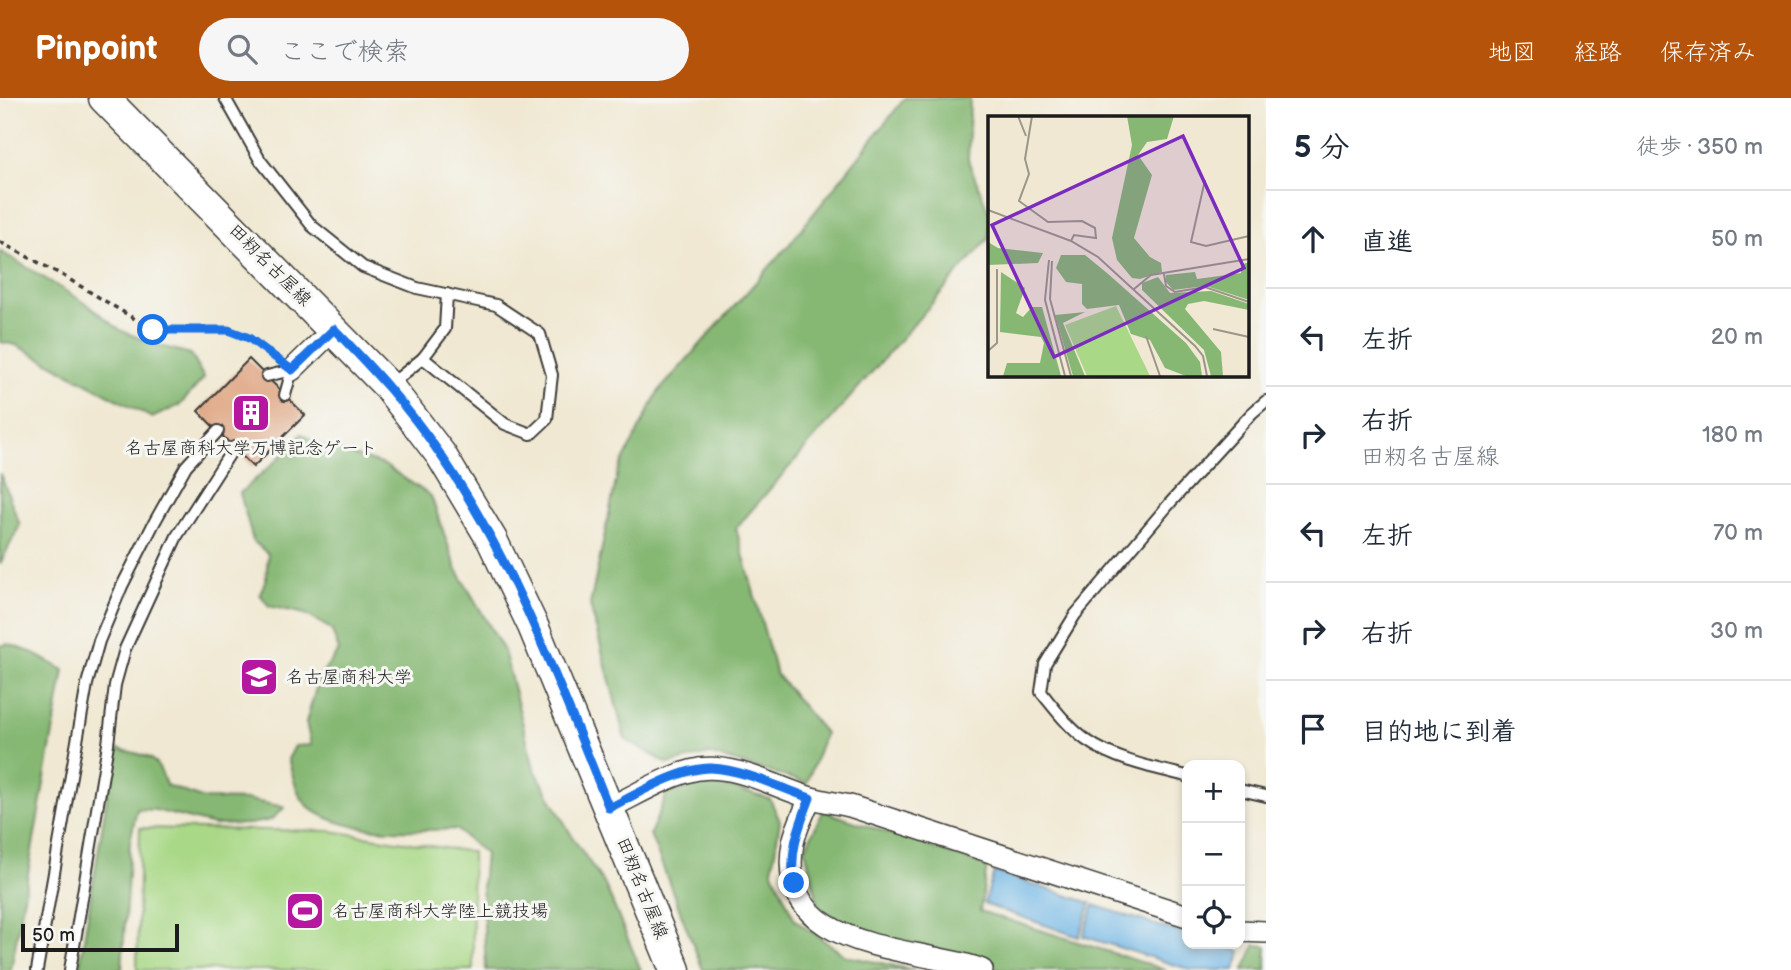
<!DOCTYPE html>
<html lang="ja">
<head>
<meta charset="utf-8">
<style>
  :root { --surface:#fff; --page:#f6f6f7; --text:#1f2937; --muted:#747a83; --line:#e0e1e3; --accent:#b45309 }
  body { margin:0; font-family:"Balsamiq Sans","Klee One",sans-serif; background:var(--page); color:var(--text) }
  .controls { position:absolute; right:21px; bottom:21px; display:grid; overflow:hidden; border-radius:14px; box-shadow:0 4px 10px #0003 }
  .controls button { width:63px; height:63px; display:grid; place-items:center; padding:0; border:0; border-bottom:2px solid var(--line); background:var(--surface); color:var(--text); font:35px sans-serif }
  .scale { position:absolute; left:21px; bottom:18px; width:158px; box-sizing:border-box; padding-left:7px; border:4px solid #1c1c1c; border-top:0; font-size:19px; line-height:24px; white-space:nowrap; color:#1c1c1c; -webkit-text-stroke:5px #f6f6f2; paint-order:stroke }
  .stop { position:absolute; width:21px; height:21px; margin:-16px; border:5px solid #1a73e8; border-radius:50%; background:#fff }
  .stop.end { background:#1a73e8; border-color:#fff; box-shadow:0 2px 7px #0008 }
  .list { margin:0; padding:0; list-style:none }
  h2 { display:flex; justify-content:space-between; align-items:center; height:91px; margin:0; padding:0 28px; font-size:30px }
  h2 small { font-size:23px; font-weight:400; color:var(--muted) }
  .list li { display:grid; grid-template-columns:46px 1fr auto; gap:21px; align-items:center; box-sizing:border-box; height:98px; padding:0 28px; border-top:2px solid var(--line) }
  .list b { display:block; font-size:26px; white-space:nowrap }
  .list p { margin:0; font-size:23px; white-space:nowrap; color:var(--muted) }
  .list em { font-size:23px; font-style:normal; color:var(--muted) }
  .icon { flex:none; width:38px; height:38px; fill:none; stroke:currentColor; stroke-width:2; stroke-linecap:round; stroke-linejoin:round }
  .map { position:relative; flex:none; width:1266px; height:872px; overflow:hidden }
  header { display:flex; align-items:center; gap:42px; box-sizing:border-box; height:98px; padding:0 35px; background:var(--accent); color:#fff }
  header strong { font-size:33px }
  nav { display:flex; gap:38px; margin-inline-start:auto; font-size:24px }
  .search { width:490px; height:63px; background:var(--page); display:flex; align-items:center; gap:18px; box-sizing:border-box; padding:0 24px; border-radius:38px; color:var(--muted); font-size:26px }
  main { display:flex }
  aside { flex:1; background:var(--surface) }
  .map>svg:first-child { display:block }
  .green { fill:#a9d886; stroke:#627a51; stroke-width:2 }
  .forest { fill:#86b873; stroke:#516a48; stroke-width:2 }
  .water { fill:#6eb5e5; stroke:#456880; stroke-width:2 }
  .building { fill:#e0a987 }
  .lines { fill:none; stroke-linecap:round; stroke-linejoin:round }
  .service-casing { stroke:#3c3b37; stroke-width:14 }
  .minor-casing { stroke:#3c3b37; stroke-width:24 }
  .secondary-casing { stroke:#3c3b37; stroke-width:33 }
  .path { stroke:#3c3b37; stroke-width:3.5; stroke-dasharray:5 5; stroke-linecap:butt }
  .service { stroke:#fff; stroke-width:10 }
  .minor { stroke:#fff; stroke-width:21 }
  .secondary { stroke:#fff; stroke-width:30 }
  .route { stroke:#1a73e8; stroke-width:9 }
  .labels { text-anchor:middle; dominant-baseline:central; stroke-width:6; stroke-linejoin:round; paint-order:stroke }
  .street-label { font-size:18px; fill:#1c1c1c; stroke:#f6f6f2 }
  .poi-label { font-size:18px; fill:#1c1c1c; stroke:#f6f6f2; text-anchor:start }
  .inset-road { fill:none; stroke:#9b9689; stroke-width:2 }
  .view { fill:#7b2cbf; fill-opacity:0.15; stroke:#7b2cbf; stroke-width:3.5 }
  .inset-edge { fill:none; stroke:#1c1c1c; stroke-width:3.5 }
</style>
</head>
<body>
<header>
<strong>Pinpoint</strong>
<div class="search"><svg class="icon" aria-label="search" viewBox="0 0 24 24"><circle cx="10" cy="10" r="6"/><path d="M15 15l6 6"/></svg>ここで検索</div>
<nav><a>地図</a><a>経路</a><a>保存済み</a></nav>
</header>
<main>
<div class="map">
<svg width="1266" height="872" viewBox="0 0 1266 872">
  <rect width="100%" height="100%" fill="#f6f6f2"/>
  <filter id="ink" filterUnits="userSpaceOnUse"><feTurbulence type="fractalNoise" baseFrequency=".0143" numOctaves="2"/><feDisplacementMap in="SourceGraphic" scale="14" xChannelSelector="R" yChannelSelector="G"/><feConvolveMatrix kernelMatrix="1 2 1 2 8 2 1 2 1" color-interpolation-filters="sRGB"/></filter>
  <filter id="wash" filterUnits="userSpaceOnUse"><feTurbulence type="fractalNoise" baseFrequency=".00686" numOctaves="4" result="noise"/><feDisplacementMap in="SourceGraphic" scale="28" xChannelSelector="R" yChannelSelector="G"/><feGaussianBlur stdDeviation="1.57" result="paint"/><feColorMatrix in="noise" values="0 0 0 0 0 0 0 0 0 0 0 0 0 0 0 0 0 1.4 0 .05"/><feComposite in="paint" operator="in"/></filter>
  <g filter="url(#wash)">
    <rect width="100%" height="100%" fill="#f0e8d2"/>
    <polygon class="green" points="140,730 330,733 472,754 473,872 137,872"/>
    <g class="forest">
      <polygon points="905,0 970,0 968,62 989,115 989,140 736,430 776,576 825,635 807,685 709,656 668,666 625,641 590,507 618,373 658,294 788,148"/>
      <polygon points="0,153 87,206 120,232 153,246 191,256 204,280 180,307 152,320 16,247 0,244"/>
      <path d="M 302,336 L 322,348 L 384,367 L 431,398 L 456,470 L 504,553 L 534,670 L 573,740 L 605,787 L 641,872 L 486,872 L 482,787 L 485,756 L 456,731 C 415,733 324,739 300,698 C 294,687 292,672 288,661 L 295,648 L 311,647 L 306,624 L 319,580 L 339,552 L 331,531 L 305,516 L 269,508 L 260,496 L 266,481 L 268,456 L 253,443 L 240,395 L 277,362 Z"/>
      <polygon points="0,375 20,427 0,466"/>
      <polygon points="8,546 31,554 64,572 11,872 0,872 0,548"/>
      <path d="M 115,650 C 146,659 156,654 166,687 L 204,701 L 249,702 L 285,709 L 271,722 L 250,726 L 214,727 L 155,712 L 137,711 L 130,743 L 122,872 L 79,872 Z"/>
      <polygon points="702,686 729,689 770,701 780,723 772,772 795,822 846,858 915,872 703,872 650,736 667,696"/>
      <polygon points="823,713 987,768 980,813 1166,872 997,872 962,858 854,831 819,809 805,751"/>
      <polygon points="1255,847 1266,848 1266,872 1244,872"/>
    </g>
    <g class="water">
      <polygon points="994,774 1091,805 1079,839 984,806"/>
      <polygon points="1094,807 1187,837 1187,846 1217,846 1241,854 1235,872 1191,872 1083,838"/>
    </g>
    <g id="blocks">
      <polygon class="building" points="249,261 305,317 253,369 198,313"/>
    </g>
  </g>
  <g filter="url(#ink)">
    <use href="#blocks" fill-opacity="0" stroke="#3c3b37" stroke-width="2"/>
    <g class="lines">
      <defs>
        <g id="service">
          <polyline points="225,0 260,62 312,128 363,169 417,190 496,207 540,236 552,277 547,321 531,336 505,326 423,260 390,287"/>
          <polyline points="423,260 445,231 447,196"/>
          <polyline points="267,278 292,272 285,297"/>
          <path d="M 1187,678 C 1154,670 1114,662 1086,642 C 1068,629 1055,611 1041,594 L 1045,566 L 1075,517 L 1170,405 L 1252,315 L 1266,303"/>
          <polyline points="1240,692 1266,698"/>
          <polyline points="37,872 87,586 99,543 122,488 154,425 186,368 218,333"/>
          <polyline points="70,872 108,646 115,587 125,551 177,438 234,349"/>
        </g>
        <g id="minor">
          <polyline points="292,272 334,231"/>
          <path d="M 810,700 C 804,715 796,730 793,745 C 777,834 867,846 930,859 C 947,863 966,865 982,872"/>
          <path d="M 609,710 C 636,697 670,676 699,671 C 736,666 773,688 808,699 C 821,703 836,705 850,708 L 1187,818"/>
          <polyline points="1240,833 1266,834"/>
        </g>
        <polyline id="secondary" points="104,0 388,288 441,357 492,442 533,528 675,872"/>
      </defs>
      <use href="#service" class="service-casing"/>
      <use href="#minor" class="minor-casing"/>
      <use href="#secondary" class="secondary-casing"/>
      <polyline class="path" points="0,144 62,177 153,232 228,232 249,240 278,261"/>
      <use href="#service" class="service"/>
      <use href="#minor" class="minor"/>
      <use href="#secondary" class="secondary"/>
    </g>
  </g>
  <g class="lines" filter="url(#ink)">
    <path class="route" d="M 153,232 L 228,232 L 249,240 L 292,272 L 334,231 C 372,270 409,310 440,356 C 513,461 561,591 609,710 C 635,697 682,669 711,670 C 745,672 778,689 810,700 C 799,729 789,753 794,785"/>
  </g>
  <defs>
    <symbol id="building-square" viewBox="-11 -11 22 22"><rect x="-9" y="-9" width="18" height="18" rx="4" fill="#b5179e" stroke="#f6f6f2"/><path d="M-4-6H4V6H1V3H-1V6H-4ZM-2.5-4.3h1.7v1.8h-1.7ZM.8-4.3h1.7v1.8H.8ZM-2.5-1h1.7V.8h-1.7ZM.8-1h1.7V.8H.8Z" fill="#fff"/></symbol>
    <symbol id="university-square" viewBox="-11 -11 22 22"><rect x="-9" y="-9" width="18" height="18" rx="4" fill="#b5179e" stroke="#f6f6f2"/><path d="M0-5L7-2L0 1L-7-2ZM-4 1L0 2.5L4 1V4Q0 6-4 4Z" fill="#fff"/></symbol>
    <symbol id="stadium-square" viewBox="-11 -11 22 22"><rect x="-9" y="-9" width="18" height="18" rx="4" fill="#b5179e" stroke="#f6f6f2"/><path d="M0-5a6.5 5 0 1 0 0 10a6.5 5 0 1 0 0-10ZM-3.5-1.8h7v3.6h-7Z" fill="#fff"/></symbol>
  </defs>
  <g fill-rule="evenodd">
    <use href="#building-square" x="229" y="293" width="44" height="44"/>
    <use href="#university-square" x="237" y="557" width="44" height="44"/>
    <use href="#stadium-square" x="283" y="791" width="44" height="44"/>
  </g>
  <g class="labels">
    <g class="street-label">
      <text transform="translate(270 167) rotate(45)">田籾名古屋線</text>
      <text transform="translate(642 790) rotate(68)">田籾名古屋線</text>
    </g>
    <g class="poi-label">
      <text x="251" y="350" text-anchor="middle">名古屋商科大学万博記念ゲート</text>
      <text x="286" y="579">名古屋商科大学</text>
      <text x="332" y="813">名古屋商科大学陸上競技場</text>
    </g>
  </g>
  <g transform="translate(988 18)">
    <rect width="261" height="261" fill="#f0e8d2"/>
    <path d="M 128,190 L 162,260 L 99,260 L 77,209 Z" fill="#a9d886"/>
    <path d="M 139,0 L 186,0 L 179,23 L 159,26 L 150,39 L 164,59 L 146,122 L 162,141 L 173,147 L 174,156 L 152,163 L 144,162 L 129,144 L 124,122 L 144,29 ZM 0,126 L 10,132 L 55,137 L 50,147 L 0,149 ZM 73,139 L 97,139 L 119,157 L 198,227 L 212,246 L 214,260 L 198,260 L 177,252 L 162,224 L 143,218 L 131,189 L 99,193 L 94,188 L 94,168 L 78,166 L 68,152 ZM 261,146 L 261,184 L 218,170 L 185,174 L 178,166 L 178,159 L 207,156 L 209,163 L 253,157 L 253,149 ZM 13,156 L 37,172 L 28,197 L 35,201 L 44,191 L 54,191 L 73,260 L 15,260 L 19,247 L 52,247 L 56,227 L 53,221 L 12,216 ZM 170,161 L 182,177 L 223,175 L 261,188 L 261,194 L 216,185 L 200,188 L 197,193 L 233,236 L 235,260 L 223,260 L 216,234 L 154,174 L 154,167 ZM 97,196 L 75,207 L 97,260 L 85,260 L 67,199 Z" fill="#86b873"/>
    <path class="inset-road" d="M 30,0 L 38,20M 44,0 L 37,43 L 41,58 L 31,85 L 60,106 L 94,105 L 107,112 L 108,122 L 86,119 L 83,125M 217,64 L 203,126 L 218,130 L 261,120M 0,94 L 83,125 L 110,141 L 207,230 L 215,240 L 219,260M 61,144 L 57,184 L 77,260M 64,145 L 62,183 L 83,260M 176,158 L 178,170 L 187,176 L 217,171 L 261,186M 146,173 L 163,159 L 261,143M 225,213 L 261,221M 158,220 L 172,260M 0,235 L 9,227 L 9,153"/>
    <path class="view" d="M 195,20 L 256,152 L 66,241 L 4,109 Z"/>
    <rect width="261" height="261" class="inset-edge"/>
  </g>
</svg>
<div class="controls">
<button>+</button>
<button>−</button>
<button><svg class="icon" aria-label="locate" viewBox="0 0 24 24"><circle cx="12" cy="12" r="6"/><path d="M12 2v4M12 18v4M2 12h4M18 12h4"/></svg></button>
</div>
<div class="scale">50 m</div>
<div class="stop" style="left:153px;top:232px"></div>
<div class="stop end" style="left:794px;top:785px"></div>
</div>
<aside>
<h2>5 分<small>徒歩 · 350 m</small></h2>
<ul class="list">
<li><svg class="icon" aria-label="ahead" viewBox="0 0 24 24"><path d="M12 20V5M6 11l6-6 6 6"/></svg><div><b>直進</b></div><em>50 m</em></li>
<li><svg class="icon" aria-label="left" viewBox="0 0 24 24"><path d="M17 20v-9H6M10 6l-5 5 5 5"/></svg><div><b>左折</b></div><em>20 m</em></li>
<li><svg class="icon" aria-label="right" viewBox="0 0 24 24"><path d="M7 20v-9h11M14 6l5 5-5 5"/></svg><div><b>右折</b><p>田籾名古屋線</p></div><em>180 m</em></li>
<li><svg class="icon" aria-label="left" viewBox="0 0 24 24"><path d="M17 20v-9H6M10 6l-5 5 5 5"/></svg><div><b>左折</b></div><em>70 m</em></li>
<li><svg class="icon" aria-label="right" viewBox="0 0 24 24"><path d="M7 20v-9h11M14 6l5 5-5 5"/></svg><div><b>右折</b></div><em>30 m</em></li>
<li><svg class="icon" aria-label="arrive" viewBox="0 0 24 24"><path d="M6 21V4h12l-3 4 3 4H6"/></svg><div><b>目的地に到着</b></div></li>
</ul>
</aside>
</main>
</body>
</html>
